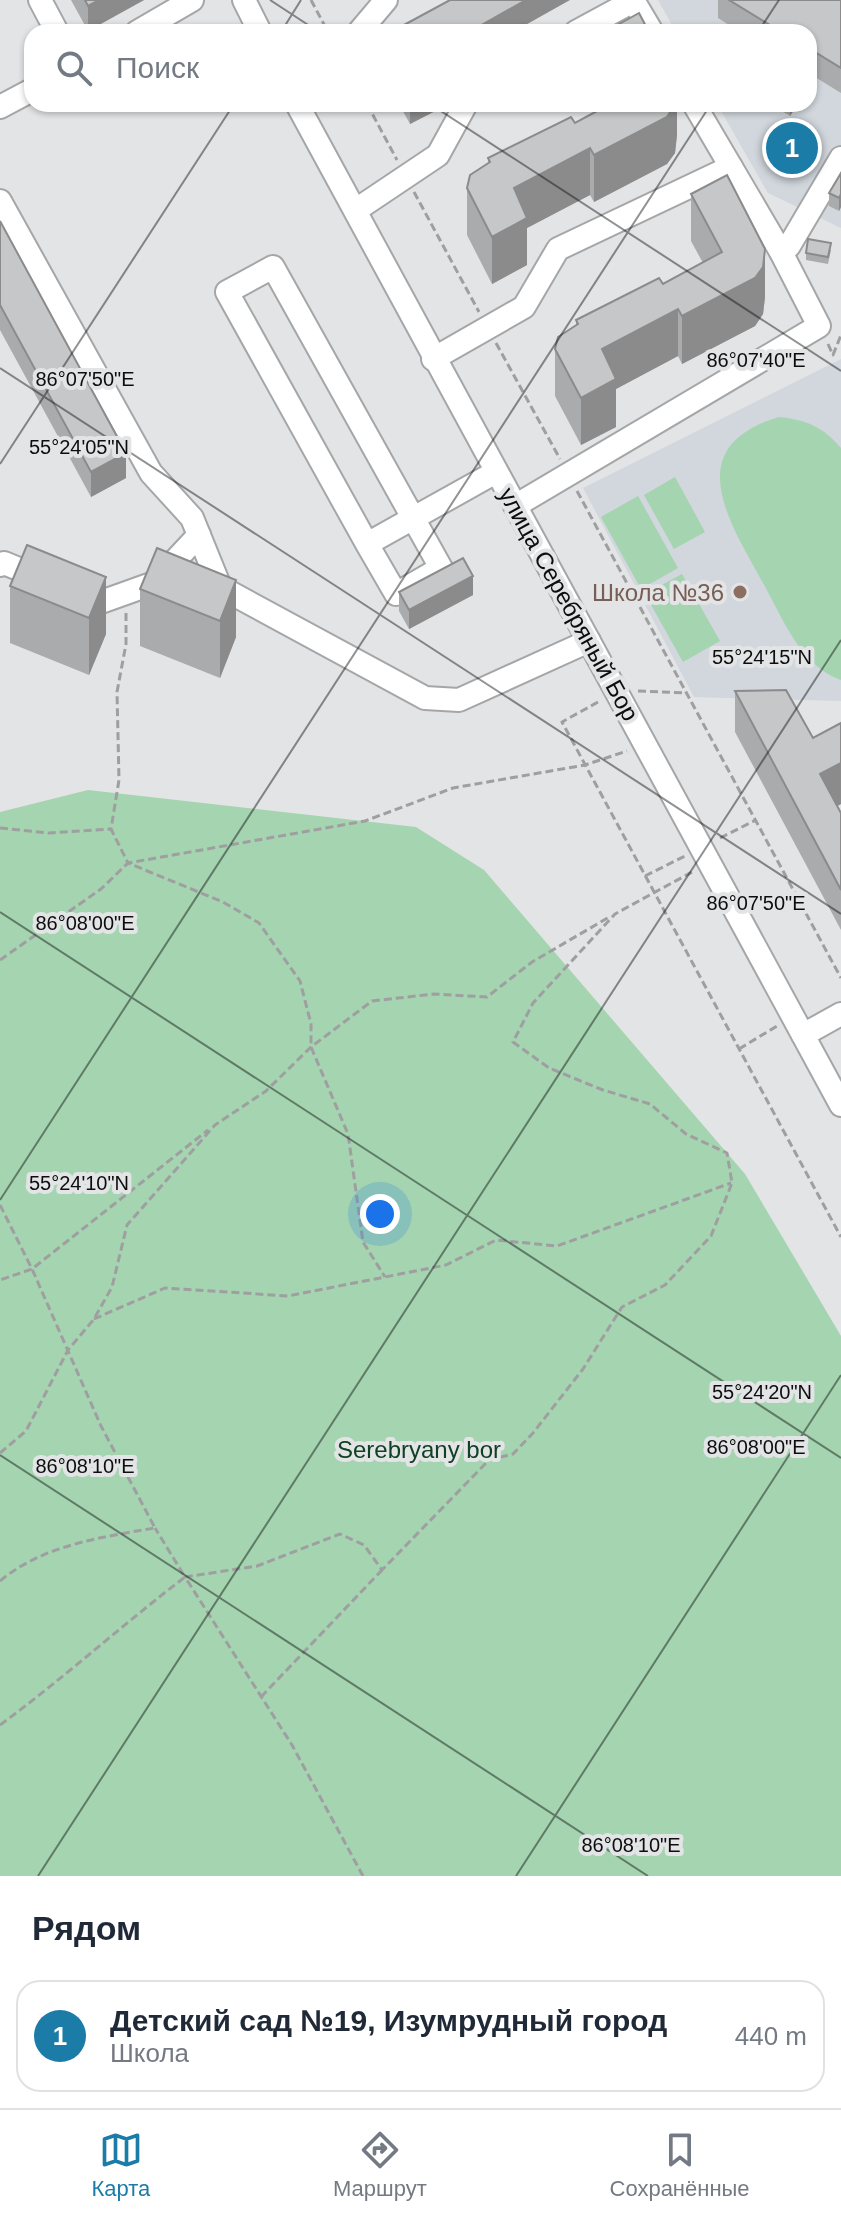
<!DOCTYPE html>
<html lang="ru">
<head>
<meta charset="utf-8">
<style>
  :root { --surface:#fff; --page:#f6f6f7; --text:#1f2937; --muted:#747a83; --line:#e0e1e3; --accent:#1b7ca8 }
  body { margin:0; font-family:Arial,sans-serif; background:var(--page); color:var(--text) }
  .you { position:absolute; left:380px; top:1214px; width:28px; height:28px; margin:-20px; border:6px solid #fff; border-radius:50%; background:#1a73e8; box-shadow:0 0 0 12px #1a73e833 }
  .badge { display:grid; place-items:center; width:52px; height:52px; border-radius:50%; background:var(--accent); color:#fff; font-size:26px; font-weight:700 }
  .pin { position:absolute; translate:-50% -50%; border:4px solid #fff; box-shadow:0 2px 8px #0006 }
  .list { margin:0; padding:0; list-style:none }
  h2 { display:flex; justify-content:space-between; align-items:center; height:104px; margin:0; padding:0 32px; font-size:34px }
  h2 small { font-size:26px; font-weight:400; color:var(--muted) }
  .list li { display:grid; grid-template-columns:52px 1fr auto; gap:24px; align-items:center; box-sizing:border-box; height:112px; margin:0 16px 16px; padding:0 16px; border:2px solid var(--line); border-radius:24px }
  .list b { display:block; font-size:30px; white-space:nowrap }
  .list p { margin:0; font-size:26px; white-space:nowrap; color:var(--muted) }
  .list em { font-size:26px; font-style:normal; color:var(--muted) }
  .icon { flex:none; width:44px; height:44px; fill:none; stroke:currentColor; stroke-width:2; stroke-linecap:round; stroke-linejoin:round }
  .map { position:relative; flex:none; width:841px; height:1876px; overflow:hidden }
  .search { position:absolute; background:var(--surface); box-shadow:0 2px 6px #0004; left:24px; right:24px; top:24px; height:88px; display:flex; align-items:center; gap:20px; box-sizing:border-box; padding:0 28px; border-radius:24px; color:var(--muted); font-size:30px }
  .sheet { height:232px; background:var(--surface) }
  nav { display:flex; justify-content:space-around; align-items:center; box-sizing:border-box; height:112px; border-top:2px solid var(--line); background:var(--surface); font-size:22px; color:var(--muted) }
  nav a { display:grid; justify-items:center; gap:4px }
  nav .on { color:var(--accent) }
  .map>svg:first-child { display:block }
  .built { fill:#d1d7dd }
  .green { fill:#a4d4b0 }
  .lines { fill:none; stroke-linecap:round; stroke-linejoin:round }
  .minor-casing { stroke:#a5a6a7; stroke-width:26 }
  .path { stroke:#9f9fa1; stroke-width:3; stroke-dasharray:8 4; stroke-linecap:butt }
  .minor { stroke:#fff; stroke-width:22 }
  .wall { fill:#aaabac }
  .shaded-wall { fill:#8b8b8c }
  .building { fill:#c6c7c8; stroke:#8b8b8c; stroke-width:2 }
  .ticks { fill:none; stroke:#0d0d0e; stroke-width:2; stroke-opacity:0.45 }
  .education-dot { fill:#8d6e63; stroke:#e3e4e6; stroke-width:3 }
  .labels { text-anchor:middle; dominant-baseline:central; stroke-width:8; stroke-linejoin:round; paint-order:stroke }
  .education-label { font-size:24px; fill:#785e54; stroke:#e3e4e6; text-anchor:end }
  .street-label { font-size:24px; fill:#0d0d0e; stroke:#e3e4e6 }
  .park-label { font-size:24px; fill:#104123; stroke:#e3e4e6 }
  .ticks-label { font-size:20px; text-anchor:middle; fill:#0d0d0e; stroke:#e3e4e6; stroke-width:8; stroke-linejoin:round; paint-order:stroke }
</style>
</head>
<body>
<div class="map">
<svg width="841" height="1876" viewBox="0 0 841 1876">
  <rect width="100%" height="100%" fill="#e3e4e6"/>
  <g class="built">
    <polygon points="658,0 841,0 841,228 768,193 717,104 809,104 809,32 676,32"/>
    <polygon points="841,359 841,701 694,697 583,488"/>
  </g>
  <g class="green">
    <path d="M 779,417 C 807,420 823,427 841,448 L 841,680 C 800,666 783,618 763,583 C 729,521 679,447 779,417 Z"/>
    <polygon points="675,477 705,532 674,549 644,495"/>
    <polygon points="638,496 678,568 641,589 601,517"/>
    <polygon points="682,574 720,641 683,662 645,594"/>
    <polygon points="88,790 416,827 484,870 745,1174 841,1336 841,1876 0,1876 0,812"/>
  </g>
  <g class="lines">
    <defs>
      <g id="minor">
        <polyline points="40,0 57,32"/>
        <polyline points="244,0 260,32"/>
        <polyline points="633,0 652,32"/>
        <polyline points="137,32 192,0"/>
        <polyline points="359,32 386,0"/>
        <polyline points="576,32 633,1"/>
        <polyline points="297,104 841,1105"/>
        <polyline points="0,107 32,90"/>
        <polyline points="0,201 151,473 192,518 220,587"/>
        <polyline points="356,210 438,155 466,104"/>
        <polyline points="781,252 789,246 841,158"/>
        <polyline points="433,359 524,307 558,249 731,167"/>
        <polyline points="515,506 819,326 781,252 694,104"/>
        <polyline points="367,544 396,594 441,568 273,267 227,292 367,544 496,472"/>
        <polyline points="0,565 4,563 43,579"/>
        <polyline points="208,586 220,587 425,698 459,700 589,641"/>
        <polyline points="79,593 101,602 154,583 199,535"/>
        <polyline points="803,1035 841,1014"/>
      </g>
    </defs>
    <use href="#minor" class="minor-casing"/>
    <g class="path">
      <polyline points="311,0 328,32"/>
      <polyline points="367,104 397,160"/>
      <polyline points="414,192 479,312"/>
      <polyline points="496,343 560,459"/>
      <polyline points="828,344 833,355 841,335"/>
      <polyline points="577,491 841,978"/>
      <polyline points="126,613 126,644 117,692 119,780 111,829 128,863 365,821 453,788 585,765 627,751"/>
      <polyline points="638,691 687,693"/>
      <polyline points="598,702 562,722 841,1237"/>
      <polyline points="0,828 49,833 111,829"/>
      <polyline points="720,838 756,820"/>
      <polyline points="645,876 685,856"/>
      <polyline points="0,960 101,889 128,863 223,902 259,923 300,981 311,1024 311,1047 348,1134 363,1242 385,1277"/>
      <polyline points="739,1049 777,1026"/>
      <polyline points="0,1205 32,1269 0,1280"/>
      <polyline points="94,1319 165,1288 288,1296 446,1265 496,1240 557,1246 731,1183"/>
      <polyline points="0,1453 26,1431 68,1350 94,1319 112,1287 127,1225 215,1125 266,1091 311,1047 372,1001 434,994 487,997 532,962 611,916"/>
      <path d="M 0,1581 C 43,1545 102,1537 155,1528 L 101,1426 L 32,1269 L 208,1130"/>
      <polyline points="261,1697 382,1570"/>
      <path d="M 0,1725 C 64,1678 122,1625 185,1577 L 155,1528"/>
      <polyline points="363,1876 292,1745 185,1577 257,1566 340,1534 364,1545 382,1570 489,1460 513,1454 533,1433 583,1369 622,1307 665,1285 711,1236 732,1183 727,1153 686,1134 650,1104 603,1090 549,1068 513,1042 533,1003 615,914 692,872"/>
    </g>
    <use href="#minor" class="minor"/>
  </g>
  <g class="wall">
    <polygon points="71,0 144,0 88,31"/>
    <polygon points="718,0 841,0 841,93 815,77 809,86 809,32 740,32 718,18"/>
    <polygon points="399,104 443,104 443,107 410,124"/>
    <polygon points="677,104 677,135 675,153 667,164 594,202 590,195 527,228 527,265 492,284 467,235 467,188 488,164 488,158 575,123"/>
    <polygon points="771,104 798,104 790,116"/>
    <polygon points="841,173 841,207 839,211 829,206 829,193"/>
    <polygon points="691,194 765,297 763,314 755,326 682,364 678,356 616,389 616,427 581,445 555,396 555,349 576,325 576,320 663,284 703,263 691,241"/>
    <polygon points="0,221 126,478 91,497 0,330"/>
    <polygon points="831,250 828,264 806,260 806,253"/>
    <polygon points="157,548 236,637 220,678 140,646 140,589"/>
    <polygon points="106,577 106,634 89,675 10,643 10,586"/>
    <polygon points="399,592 473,595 409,629 399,611"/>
    <polygon points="735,691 813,738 841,723 841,804 837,806 841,813 841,930 735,732"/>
  </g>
  <g class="shaded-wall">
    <polygon points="99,0 144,0 88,31 88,6"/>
    <polygon points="526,0 570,0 513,32 469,32"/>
    <polygon points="815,52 815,77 809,86 809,61"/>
    <polygon points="410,104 443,104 443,107 410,124"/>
    <polygon points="675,104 677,104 677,135 675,153 667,164 594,202 594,155"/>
    <polygon points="790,104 798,104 790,116"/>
    <polygon points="590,148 590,195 527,228 527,265 492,284 492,237 514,188"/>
    <polygon points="841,194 841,207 839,211 839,198"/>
    <polygon points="765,249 765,297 763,314 755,326 682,364 682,316"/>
    <polygon points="678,309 678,356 616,389 616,427 581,445 581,398 602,349"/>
    <polygon points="126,453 126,478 91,497 91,472"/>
    <polygon points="473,576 473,595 409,629 409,610"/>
    <polygon points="106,577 106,634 89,675 89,618"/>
    <polygon points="236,580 236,637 220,678 220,621"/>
    <polygon points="841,763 841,804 820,815 820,774"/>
  </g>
  <g class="building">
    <polygon points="85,0 99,0 88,6"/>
    <polygon points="450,0 526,0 469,32 391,32"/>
    <polygon points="729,0 841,0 841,68 815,52 809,61 809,32 766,32 770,25"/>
    <polygon points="639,13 649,32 605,32"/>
    <polygon points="610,104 675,104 667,117 594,155 590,148 514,188 527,218 492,237 467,188 470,175 490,162 488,158 571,117 575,123"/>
    <polygon points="841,173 841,194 839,198 829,193"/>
    <polygon points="727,175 765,249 763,267 755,278 682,316 678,309 602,349 616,379 581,398 555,349 558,337 578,324 576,320 659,278 663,284 722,252 691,194"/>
    <polygon points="0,221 126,453 91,472 0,305"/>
    <polygon points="808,239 831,243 828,257 806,253"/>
    <polygon points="27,545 106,577 89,618 10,586"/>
    <polygon points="157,548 236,580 220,621 140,589"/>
    <polygon points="463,558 473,576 409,610 399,592"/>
    <polygon points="786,690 813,738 841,723 841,763 820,774 841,813 841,890 735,691"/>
  </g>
  <path class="ticks" d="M 270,0 L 319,32M 281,32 L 301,0M 758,32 L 779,0M 430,104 L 841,371M 0,368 L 841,914M 0,464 L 234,104M 0,912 L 841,1458M 0,1200 L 711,104M 0,1455 L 648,1876M 38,1876 L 841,640M 516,1876 L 841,1375"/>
  <circle class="education-dot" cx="740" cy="592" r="8"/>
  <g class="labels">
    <g class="education-label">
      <text x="724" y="592">Школа №36</text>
    </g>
    <g class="street-label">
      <text transform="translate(569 604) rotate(61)">улица Серебряный Бор</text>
    </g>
    <g class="park-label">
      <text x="419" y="1449">Serebryany bor</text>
    </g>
  </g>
  <g class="ticks-label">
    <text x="756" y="367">86°07'40"E</text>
    <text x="85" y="386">86°07'50"E</text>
    <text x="79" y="454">55°24'05"N</text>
    <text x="762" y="664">55°24'15"N</text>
    <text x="756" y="910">86°07'50"E</text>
    <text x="85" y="930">86°08'00"E</text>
    <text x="79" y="1190">55°24'10"N</text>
    <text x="762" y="1399">55°24'20"N</text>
    <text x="756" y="1454">86°08'00"E</text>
    <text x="85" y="1473">86°08'10"E</text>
    <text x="631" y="1852">86°08'10"E</text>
  </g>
</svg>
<div class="you"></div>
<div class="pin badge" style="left:792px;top:148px">1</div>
<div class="search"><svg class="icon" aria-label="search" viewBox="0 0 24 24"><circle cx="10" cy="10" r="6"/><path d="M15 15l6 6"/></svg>Поиск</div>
</div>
<section class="sheet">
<h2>Рядом<small></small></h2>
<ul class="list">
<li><span class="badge">1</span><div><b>Детский сад №19, Изумрудный город</b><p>Школа</p></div><em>440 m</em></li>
</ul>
</section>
<nav>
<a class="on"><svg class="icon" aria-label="map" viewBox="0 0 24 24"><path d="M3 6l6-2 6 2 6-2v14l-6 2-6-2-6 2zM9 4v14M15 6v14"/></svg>Карта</a>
<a><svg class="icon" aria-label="directions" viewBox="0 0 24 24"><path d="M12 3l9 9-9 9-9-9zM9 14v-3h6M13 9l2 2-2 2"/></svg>Маршрут</a>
<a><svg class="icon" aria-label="saved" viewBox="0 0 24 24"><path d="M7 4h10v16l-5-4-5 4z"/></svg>Сохранённые</a>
</nav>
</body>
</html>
